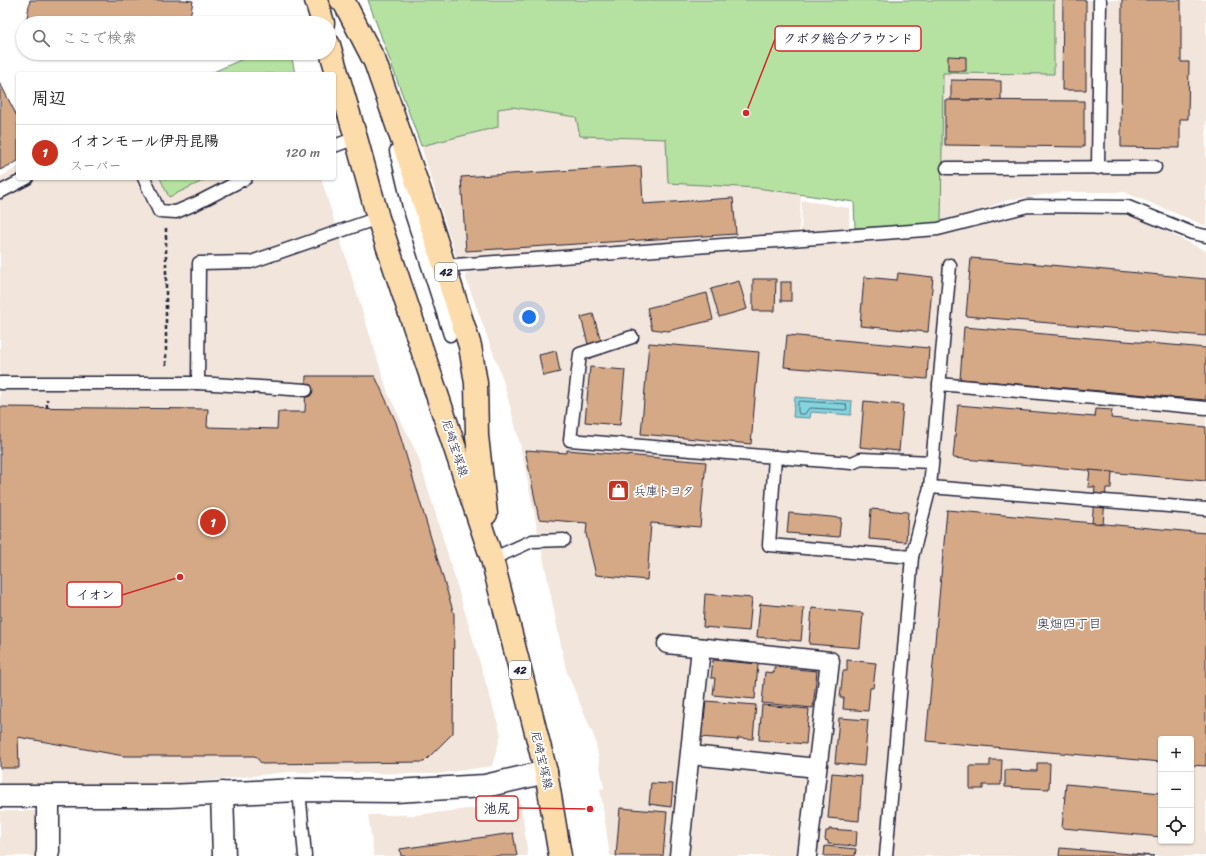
<!DOCTYPE html>
<html lang="ja">
<head>
<meta charset="utf-8">
<style>
  :root { --surface:#fff; --page:#f6f6f6; --text:#202124; --muted:#757577; --line:#e0e0e0; --accent:#c8321e }
  body { margin:0; font-family:Sriracha,"Klee One",sans-serif; background:var(--page); color:var(--text) }
  .controls { position:absolute; right:12px; bottom:12px; display:grid; overflow:hidden; border-radius:4px; box-shadow:0 1px 3px #0004 }
  .controls button { width:36px; height:36px; display:grid; place-items:center; padding:0; border:0; border-bottom:1px solid var(--line); background:var(--surface); color:var(--text); font:20px sans-serif }
  .you { position:absolute; left:529px; top:317px; width:14px; height:14px; margin:-10px; border:3px solid #fff; border-radius:50%; background:#1a73e8; box-shadow:0 0 0 6px #1a73e833 }
  .badge { display:grid; place-items:center; width:26px; height:26px; border-radius:50%; background:var(--accent); color:#fff; font-size:13px; font-weight:700 }
  .pin { position:absolute; translate:-50% -50%; border:2px solid #fff; box-shadow:0 1px 4px #0006 }
  .list { margin:0; padding:0; list-style:none }
  h2 { display:flex; justify-content:space-between; align-items:center; height:52px; margin:0; padding:0 16px; font-size:17px }
  h2 small { font-size:13px; font-weight:400; color:var(--muted) }
  .list li { display:grid; grid-template-columns:26px 1fr auto; gap:12px; align-items:center; box-sizing:border-box; height:56px; padding:0 16px; border-top:1px solid var(--line) }
  .list b { display:block; font-size:15px; white-space:nowrap }
  .list p { margin:0; font-size:13px; white-space:nowrap; color:var(--muted) }
  .list em { font-size:13px; font-style:normal; color:var(--muted) }
  .icon { flex:none; width:22px; height:22px; fill:none; stroke:currentColor; stroke-width:2; stroke-linecap:round; stroke-linejoin:round }
  .map { position:relative; flex:none; width:1206px; height:856px; overflow:hidden }
  .search { position:absolute; background:var(--surface); box-shadow:0 1px 3px #0004; left:16px; top:16px; width:320px; height:44px; display:flex; align-items:center; gap:10px; box-sizing:border-box; padding:0 14px; border-radius:22px; color:var(--muted); font-size:15px }
  .panel { position:absolute; background:var(--surface); box-shadow:0 1px 3px #0004; left:16px; top:72px; width:320px; height:108px; border-radius:4px }
  .map>svg:first-child { display:block }
  .built { fill:#f2e5db; fill-rule:evenodd }
  .green { fill:#b5e2a1; stroke:#6c826e }
  .water { fill:#84d4de; stroke:#5d8d9d }
  .lines { fill:none; stroke-linecap:round; stroke-linejoin:round }
  .shore { stroke:#49697c; stroke-width:1 }
  .building { fill:#d5a986; stroke:#22223b }
  .service-casing { stroke:#22223b; stroke-width:15 }
  .pedestrian-casing { stroke:#22223b; stroke-width:21 }
  .minor-casing { stroke:#22223b; stroke-width:25 }
  .tertiary-casing { stroke:#22223b; stroke-width:25 }
  .primary-casing { stroke:#22223b; stroke-width:25 }
  .path { stroke:#22223b; stroke-width:2.5; stroke-dasharray:4 3; stroke-linecap:butt }
  .service { stroke:#fff; stroke-width:12 }
  .pedestrian { stroke:#fff; stroke-width:18 }
  .minor { stroke:#fff; stroke-width:22 }
  .tertiary { stroke:#fff; stroke-width:22 }
  .primary { stroke:#fddcac; stroke-width:22 }
  .labels { text-anchor:middle; dominant-baseline:central; stroke-width:3.5; stroke-linejoin:round; paint-order:stroke }
  .shield { fill:#fff; stroke:#646476; stroke-width:1 }
  .shield-label { font-size:11px; font-weight:bold; fill:#22223b }
  .street-label { font-size:12px; fill:#22223b; stroke:#fff }
  .poi-label { font-size:12px; fill:#22223b; stroke:#fff; text-anchor:start }
  .neighbourhood-label { font-size:13px; fill:#22223b; stroke:#fff }
  .leader { fill:none; stroke:#d62828; stroke-width:1.5 }
  .callout-dot { fill:#d62828; stroke:#fff; stroke-width:1.5 }
  .callout { fill:#fff; stroke:#d62828; stroke-width:1.5 }
  .callout-label { font-size:13px; text-anchor:middle; font-weight:bold; fill:#22223b }
</style>
</head>
<body>
<div class="map">
<svg width="1206" height="856" viewBox="0 0 1206 856">
  <rect width="100%" height="100%" fill="#fff"/>
  <filter id="ink" filterUnits="userSpaceOnUse"><feTurbulence type="fractalNoise" baseFrequency=".025" numOctaves="2"/><feDisplacementMap in="SourceGraphic" scale="8" xChannelSelector="R" yChannelSelector="G"/><feConvolveMatrix kernelMatrix="1 2 1 2 8 2 1 2 1" color-interpolation-filters="sRGB"/></filter>
  <g filter="url(#ink)">
    <g class="built">
      <polygon points="1054,0 1206,0 1206,226 1124,192 1062,192 1009,200 941,224 943,73 1053,74"/>
      <polygon points="512,107 576,117 580,136 667,139 757,188 801,194 799,233 457,260 421,146 497,127 498,109"/>
      <polygon points="18,167 18,178 160,178 169,196 209,178 321,178 388,393 418,456 440,528 501,734 492,766 437,774 288,772 168,785 0,785 0,177"/>
      <polygon points="802,200 850,208 849,230 801,233"/>
      <path d="M 1122,210 L 1206,251 L 1206,856 L 610,856 L 600,789 L 604,788 L 595,739 L 566,670 L 520,444 L 503,380 L 465,276 L 471,269 L 944,234 L 1004,215 ZM 1161,739 L 1191,739 L 1191,841 L 1161,841 Z"/>
      <polygon points="518,802 521,804 528,856 374,856 368,815 416,815 513,804"/>
      <polygon points="0,811 41,811 39,856 0,856"/>
    </g>
    <g class="green">
      <polygon points="368,0 1054,0 1054,74 943,73 941,224 855,228 854,202 757,188 668,183 666,139 580,136 576,117 512,107 498,109 498,127 421,146"/>
      <polygon points="256,53 291,53 295,74 209,74"/>
      <polygon points="160,178 209,178 169,197"/>
    </g>
    <polygon class="water" points="795,397 852,401 851,415 811,412 810,418 793,417"/>
    <g class="lines">
      <polygon class="shore" points="800,401 846,404 847,409 845,410 811,408 808,409 805,414 799,414 798,411 798,403"/>
    </g>
    <g class="building">
      <polygon points="30,0 184,0 193,1 189,23 26,23"/>
      <polygon points="1063,0 1086,0 1086,90 1062,90"/>
      <polygon points="1122,0 1181,0 1181,62 1189,62 1188,119 1180,119 1180,148 1121,147"/>
      <polygon points="948,56 966,57 966,71 948,71"/>
      <polygon points="951,80 1001,81 1001,100 951,100"/>
      <polygon points="0,83 18,118 18,161 0,170"/>
      <polygon points="945,100 1084,101 1084,147 945,145"/>
      <polygon points="641,166 643,204 733,198 736,234 466,251 461,177"/>
      <polygon points="971,258 1206,279 1206,336 966,316"/>
      <polygon points="898,273 933,277 928,332 860,326 864,277 897,280"/>
      <polygon points="753,279 776,279 775,311 753,311"/>
      <polygon points="739,281 747,309 719,317 711,289"/>
      <rect x="781" y="282" width="10" height="19"/>
      <polygon points="707,293 713,320 668,331 652,329 647,308"/>
      <polygon points="593,314 601,341 588,344 581,317"/>
      <polygon points="964,327 1206,348 1206,400 960,379"/>
      <polygon points="787,335 929,348 927,379 784,367"/>
      <polygon points="649,343 759,352 751,444 641,434"/>
      <polygon points="556,351 560,372 543,376 539,355"/>
      <polygon points="590,367 625,370 620,425 585,422"/>
      <polygon points="306,376 375,376 396,422 454,614 453,733 424,762 262,764 255,756 124,756 18,737 19,768 0,768 0,407 208,409 207,427 277,429 278,412 305,412"/>
      <polygon points="864,401 903,405 899,451 860,447"/>
      <polygon points="958,405 1095,417 1096,409 1112,410 1111,418 1206,427 1206,481 953,458"/>
      <polygon points="525,450 567,453 567,450 706,462 700,527 651,523 647,580 596,575 586,534 587,523 539,519"/>
      <polygon points="1090,470 1112,472 1111,488 1106,488 1103,524 1092,523 1095,487 1088,487"/>
      <polygon points="871,509 908,512 906,542 869,539"/>
      <polygon points="947,510 1206,533 1206,766 1191,765 1191,739 1161,739 1161,762 926,741"/>
      <polygon points="789,513 841,518 839,537 787,533"/>
      <polygon points="705,594 752,598 749,631 703,627"/>
      <polygon points="760,604 804,608 801,641 757,637"/>
      <polygon points="812,608 863,613 860,648 809,644"/>
      <polygon points="713,660 758,664 755,699 713,695 715,678 711,678"/>
      <polygon points="847,660 876,663 873,688 870,688 868,711 843,709 844,698 840,698 843,671 847,671"/>
      <polygon points="774,667 817,671 813,708 762,703 765,672 774,673"/>
      <polygon points="706,701 756,705 753,739 738,738 738,740 700,737 702,719 704,719"/>
      <polygon points="762,705 809,709 806,744 759,740"/>
      <polygon points="839,718 868,720 864,766 835,763"/>
      <polygon points="990,760 1002,760 1001,785 983,785 983,789 970,789 970,766 990,766"/>
      <polygon points="1037,763 1050,763 1049,789 1005,787 1005,770 1037,771"/>
      <polygon points="832,773 862,776 859,821 828,818"/>
      <polygon points="651,783 673,784 671,807 649,804"/>
      <polygon points="1066,784 1161,793 1161,837 1062,828"/>
      <polygon points="620,808 667,812 663,856 616,856"/>
      <polygon points="829,829 857,831 856,846 828,844 828,841 825,840 826,831 829,831"/>
      <polygon points="513,833 517,856 401,856 400,849"/>
      <polygon points="825,846 856,849 855,856 824,856"/>
      <polygon points="1060,848 1154,856 1059,856"/>
    </g>
    <g class="lines">
      <defs>
        <g id="service">
          <polyline points="334,146 356,138"/>
          <polyline points="396,151 409,207 450,335"/>
          <polyline points="947,168 1155,167"/>
          <polyline points="1098,168 1100,0"/>
          <polyline points="144,178 159,211 176,212 197,203 246,178"/>
          <polyline points="0,192 27,178"/>
          <polyline points="445,268 455,265 938,229 1028,206 1128,207 1192,233 1206,236"/>
          <polyline points="632,337 580,354 570,440 775,457 769,545 912,557"/>
          <polyline points="0,383 198,383 306,390"/>
          <polyline points="198,383 199,263 251,262 378,218"/>
          <polyline points="939,384 1206,408"/>
          <polyline points="775,457 852,463 861,459 932,462"/>
          <polyline points="930,487 1206,509"/>
          <polyline points="492,559 532,541 564,540"/>
          <polyline points="299,790 305,856"/>
          <polyline points="886,856 912,557 930,487 950,265"/>
        </g>
        <g id="pedestrian">
          <polyline points="667,644 830,661 807,856"/>
          <polyline points="691,755 817,768"/>
          <polyline points="679,856 701,648"/>
        </g>
        <g id="minor">
          <polyline points="222,793 224,856"/>
          <polyline points="47,856 48,851 48,797"/>
        </g>
        <polyline id="tertiary" points="0,796 169,796 299,790 395,791 485,786 546,772"/>
        <g id="primary">
          <polyline points="316,0 323,23"/>
          <polyline points="341,0 345,4 375,62 425,206 470,346 476,383 477,436 486,514"/>
          <polyline points="329,45 356,138 378,218 492,559 546,772 560,856"/>
        </g>
      </defs>
      <use href="#service" class="service-casing"/>
      <use href="#pedestrian" class="pedestrian-casing"/>
      <use href="#minor" class="minor-casing"/>
      <use href="#tertiary" class="tertiary-casing"/>
      <use href="#primary" class="primary-casing"/>
      <g class="path">
        <polyline points="166,228 166,367"/>
        <polyline points="47,408 47,399"/>
      </g>
      <use href="#service" class="service"/>
      <use href="#pedestrian" class="pedestrian"/>
      <use href="#minor" class="minor"/>
      <use href="#tertiary" class="tertiary"/>
      <use href="#primary" class="primary"/>
    </g>
  </g>
  <defs>
    <symbol id="shop-square" viewBox="-11 -11 22 22"><rect x="-9" y="-9" width="18" height="18" rx="4" fill="#c8321e" stroke="#fff"/><path d="M-5-2.5h2.3a2.7 3.5 0 0 1 5.4 0H5L5.5 6h-11ZM-1.5-2.5h3a1.5 2.3 0 0 0-3 0Z" fill="#fff"/></symbol>
  </defs>
  <g fill-rule="evenodd">
    <use href="#shop-square" x="606" y="478" width="25" height="25"/>
  </g>
  <g class="labels">
    <g class="shield">
      <rect x="435" y="263" width="22" height="18" rx="3"/>
      <rect x="509" y="661" width="22" height="18" rx="3"/>
    </g>
    <g class="shield-label">
      <text x="446" y="272">42</text>
      <text x="520" y="670">42</text>
    </g>
    <g class="street-label">
      <text transform="translate(455 448) rotate(72)">尼崎宝塚線</text>
      <text transform="translate(542 760) rotate(77)">尼崎宝塚線</text>
    </g>
    <g class="poi-label">
      <text x="634" y="491">兵庫トヨタ</text>
    </g>
    <g class="neighbourhood-label">
      <text x="1069" y="623">奥畑四丁目</text>
    </g>
  </g>
  <path class="leader" d="M746 113L775 39M180 577L122 595M590 809L518 808"/>
  <g class="callout-dot">
    <circle cx="746" cy="113" r="4"/>
    <circle cx="180" cy="577" r="4"/>
    <circle cx="590" cy="809" r="4"/>
  </g>
  <g class="callout">
    <rect x="775" y="26" width="146" height="25" rx="4"/>
    <rect x="67" y="582" width="55" height="25" rx="4"/>
    <rect x="476" y="796" width="42" height="25" rx="4"/>
  </g>
  <g class="callout-label">
    <text x="848" y="43">クボタ総合グラウンド</text>
    <text x="95" y="599">イオン</text>
    <text x="497" y="813">池尻</text>
  </g>
</svg>
<div class="controls">
<button>+</button>
<button>−</button>
<button><svg class="icon" aria-label="locate" viewBox="0 0 24 24"><circle cx="12" cy="12" r="6"/><path d="M12 2v4M12 18v4M2 12h4M18 12h4"/></svg></button>
</div>
<div class="you"></div>
<div class="pin badge" style="left:213px;top:522px">1</div>
<div class="search"><svg class="icon" aria-label="search" viewBox="0 0 24 24"><circle cx="10" cy="10" r="6"/><path d="M15 15l6 6"/></svg>ここで検索</div>
<section class="panel">
<h2>周辺<small></small></h2>
<ul class="list">
<li><span class="badge">1</span><div><b>イオンモール伊丹昆陽</b><p>スーパー</p></div><em>120 m</em></li>
</ul>
</section>
</div>
</body>
</html>
